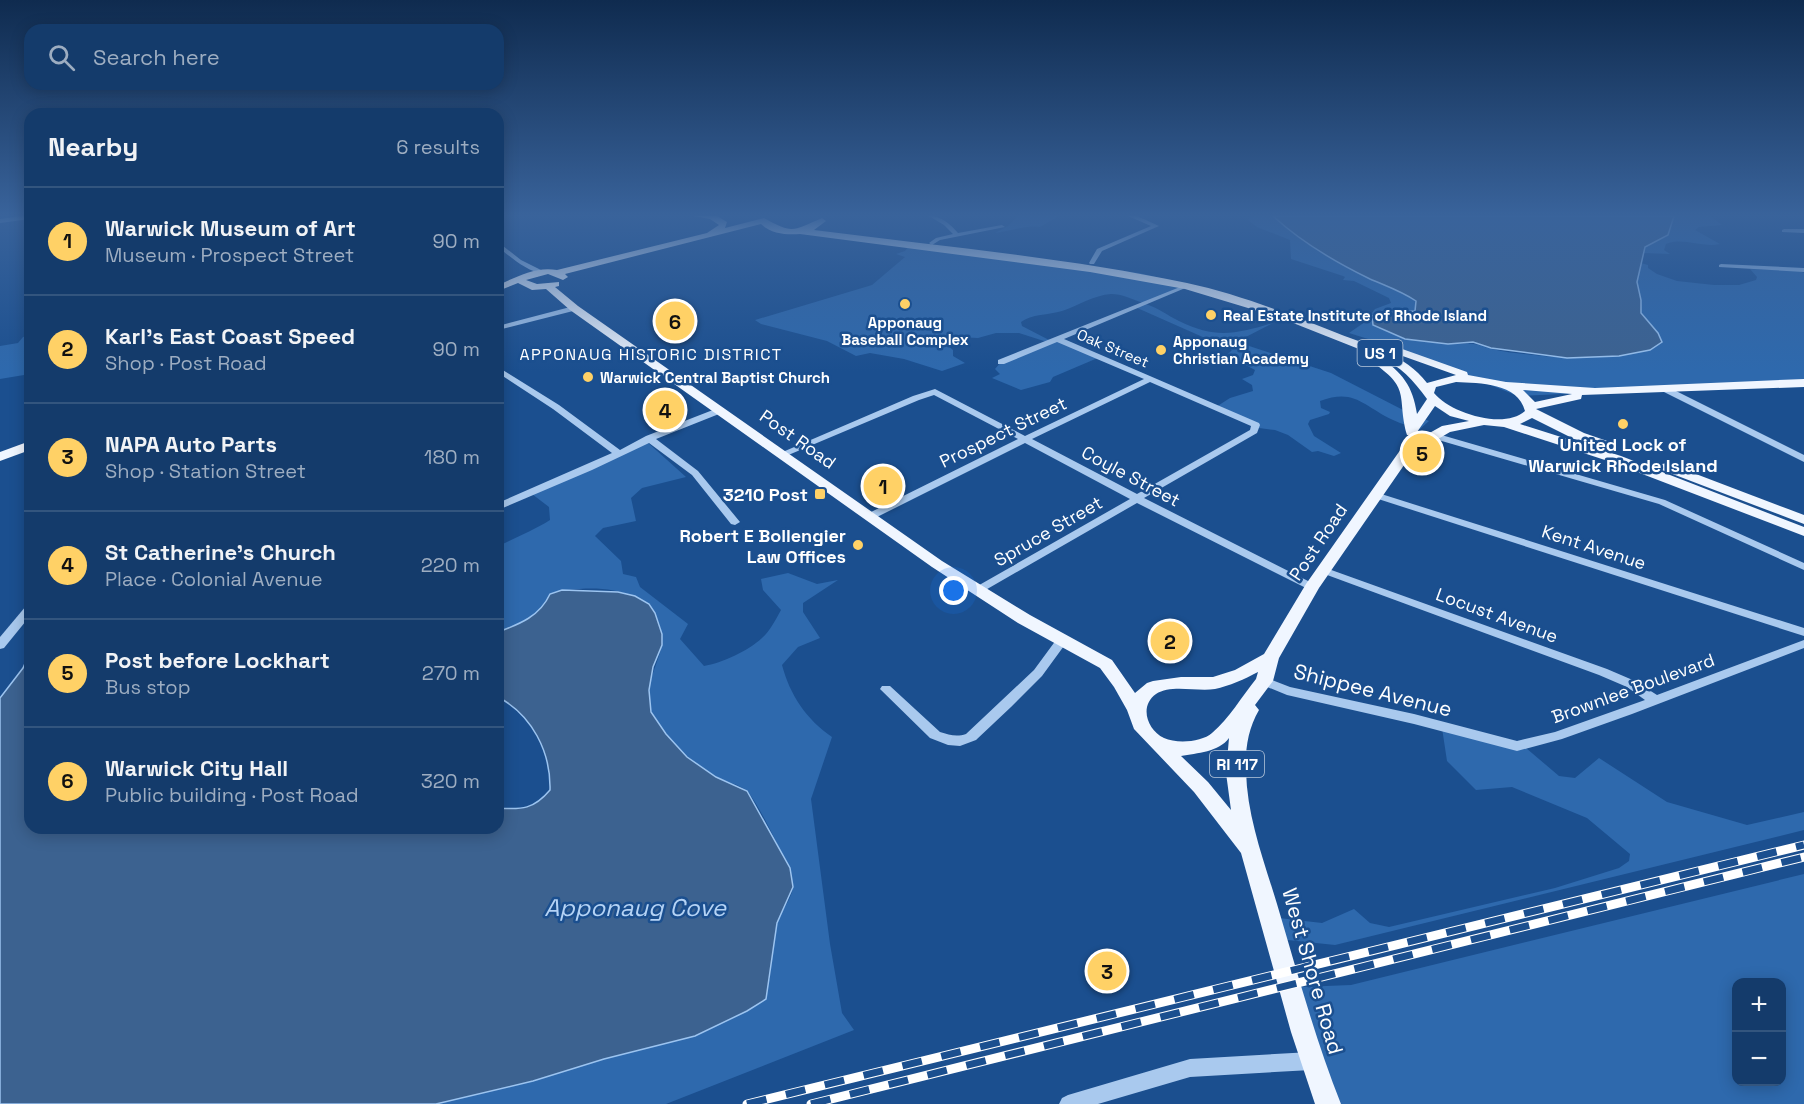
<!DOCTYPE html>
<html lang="en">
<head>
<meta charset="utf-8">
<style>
  :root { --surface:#143b6b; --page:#1d4271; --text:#f1f3f6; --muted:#9dadc1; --line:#33557e; --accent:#ffd166 }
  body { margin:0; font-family:"Space Grotesk",sans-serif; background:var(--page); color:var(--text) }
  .controls { position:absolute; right:18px; bottom:18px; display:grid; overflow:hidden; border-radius:12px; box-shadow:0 3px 15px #0003 }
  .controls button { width:54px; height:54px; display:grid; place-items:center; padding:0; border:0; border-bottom:2px solid var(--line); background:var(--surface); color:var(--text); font:30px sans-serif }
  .you { position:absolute; left:954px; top:591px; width:21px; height:21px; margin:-15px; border:4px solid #fff; border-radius:50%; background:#1a73e8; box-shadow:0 0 0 9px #1a73e833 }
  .badge { display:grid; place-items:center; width:39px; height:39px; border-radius:50%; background:var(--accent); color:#111; font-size:20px; font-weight:700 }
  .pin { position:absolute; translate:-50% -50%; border:3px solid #fff; box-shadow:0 2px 6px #0006 }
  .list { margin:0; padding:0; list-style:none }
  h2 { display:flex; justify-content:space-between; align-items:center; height:78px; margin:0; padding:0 24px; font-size:26px }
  h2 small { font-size:20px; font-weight:400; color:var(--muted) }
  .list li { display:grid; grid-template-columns:39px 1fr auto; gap:18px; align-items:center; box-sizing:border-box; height:108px; padding:0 24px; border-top:2px solid var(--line) }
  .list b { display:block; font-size:22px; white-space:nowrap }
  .list p { margin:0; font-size:20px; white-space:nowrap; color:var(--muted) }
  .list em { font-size:20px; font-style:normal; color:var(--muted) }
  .icon { flex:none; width:33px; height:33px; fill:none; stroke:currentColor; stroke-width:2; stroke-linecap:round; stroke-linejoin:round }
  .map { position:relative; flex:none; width:1804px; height:1104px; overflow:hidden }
  .search { position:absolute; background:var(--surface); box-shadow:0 3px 15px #0003; left:24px; top:24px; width:480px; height:66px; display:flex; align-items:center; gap:15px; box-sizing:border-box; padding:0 21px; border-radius:18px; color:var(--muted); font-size:22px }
  .panel { position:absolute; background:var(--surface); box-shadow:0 3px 15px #0003; left:24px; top:108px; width:480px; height:726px; border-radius:18px }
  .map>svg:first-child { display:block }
  .green { fill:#2e69ad; fill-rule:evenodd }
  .water { fill:#3c6290; stroke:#9cc4f0; stroke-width:1.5 }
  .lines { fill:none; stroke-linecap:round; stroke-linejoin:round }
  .minor { fill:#a9c9ee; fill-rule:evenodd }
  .major { fill:#f0f6ff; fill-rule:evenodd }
  .rail-casing { stroke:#fff; stroke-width:9 }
  .rail { stroke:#1b4f8f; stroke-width:7; stroke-dasharray:20; stroke-linecap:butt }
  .poi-dot { fill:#ffd166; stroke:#1b4f8f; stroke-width:2 }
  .labels { text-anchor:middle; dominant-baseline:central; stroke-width:5; stroke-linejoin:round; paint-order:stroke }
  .far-poi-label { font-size:15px; font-weight:bold; fill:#fff; stroke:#1b4f8f; text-anchor:start }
  .far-street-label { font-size:15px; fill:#fff; stroke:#1b4f8f }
  .shield { fill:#1b4f8f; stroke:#bbcadd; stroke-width:1.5 }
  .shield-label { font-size:16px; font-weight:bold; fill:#fff }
  .far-neighbourhood-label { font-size:16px; letter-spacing:1.5px; fill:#fff; stroke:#1b4f8f }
  .street-label { font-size:18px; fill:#fff; stroke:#1b4f8f }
  .poi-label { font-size:18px; font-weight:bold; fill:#fff; stroke:#1b4f8f; text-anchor:end }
  .near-street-label { font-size:21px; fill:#fff; stroke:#1b4f8f }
  .near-water-label { font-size:24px; font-style:italic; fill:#b5d3f5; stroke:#1b4f8f }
</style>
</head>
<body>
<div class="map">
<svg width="1804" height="1104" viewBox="0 0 1804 1104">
  <rect width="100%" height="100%" fill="#1b4f8f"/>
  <g class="green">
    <path d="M 1018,216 L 1059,216 L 1040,227 C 1025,225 1011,231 995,233 L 1008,226 Z"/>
    <path d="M 1251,216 L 1273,216 C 1300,243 1336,262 1370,279 C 1386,286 1401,291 1416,301 L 1415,311 L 1399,313 L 1383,312 L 1461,344 C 1474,342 1480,346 1492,349 C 1508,353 1527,354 1543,356 C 1579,360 1615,356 1650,350 L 1658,333 L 1641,313 L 1641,300 L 1637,282 L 1641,263 L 1648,265 L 1648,268 L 1657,274 L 1677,281 L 1714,285 L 1739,285 L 1756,280 L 1757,277 L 1750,269 L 1800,271 L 1804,273 L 1804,383 L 1518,396 L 1400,349 L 1349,333 L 1365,322 L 1375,309 L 1391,303 L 1389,298 L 1354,281 L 1343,280 L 1345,277 L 1343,276 L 1291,259 L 1290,240 L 1257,227 L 1248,220 Z"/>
    <path d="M 1674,216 L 1710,216 L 1722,225 L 1699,227 L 1695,230 L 1720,244 C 1701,248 1684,237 1666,244 L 1664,250 L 1670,254 L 1643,253 L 1645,247 L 1668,235 Z"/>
    <path d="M 911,243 L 1139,273 L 1187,284 L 1146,304 C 1158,308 1167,315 1179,321 C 1216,339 1235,334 1273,323 L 1240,340 L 1240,343 L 1331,373 L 1407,412 L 1429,421 L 1420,429 C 1411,426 1401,424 1393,420 C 1363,406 1355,388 1320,401 L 1321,408 L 1330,412 L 1329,414 L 1310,420 L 1308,424 L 1314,436 L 1341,453 L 1334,456 L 1318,451 L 1312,452 L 1288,435 L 1275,430 L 1259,428 L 1216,407 L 1230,398 L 1253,391 L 1252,385 L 1242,379 L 1253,375 L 1255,370 L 1227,355 L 1232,350 L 1217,341 L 1205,338 L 1135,307 L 1143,303 C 1132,299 1122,294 1111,294 C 1094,295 1077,306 1062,311 C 1049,315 1031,314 1021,322 L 1022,326 L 1051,341 L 1059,339 L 1100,357 L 1053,377 L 1050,382 L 1021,390 L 992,378 L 1000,374 L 995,369 L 1001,362 L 1047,342 L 1019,333 L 996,333 L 978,338 L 958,337 L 949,340 L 947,345 L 953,350 L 953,356 L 965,363 L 942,371 L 904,359 L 870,353 L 856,356 L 827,341 L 761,324 L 755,320 L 872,285 L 905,257 L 896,254 L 905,251 Z"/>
    <polygon points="30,335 30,374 0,379 0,346 18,343 23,337"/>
    <path d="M 646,441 L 686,477 L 642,488 L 631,498 L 636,521 L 603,528 L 595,536 L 621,561 L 623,574 L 636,577 L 640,587 L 688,624 L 680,639 L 704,666 C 722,663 748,651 762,638 C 770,631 776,619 781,610 L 763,590 L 761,579 L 788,573 L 817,584 L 838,580 L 803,603 L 803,612 L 820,638 L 798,647 L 782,665 C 790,695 806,719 832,737 L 811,799 L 830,944 L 842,1013 L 854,1030 L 666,1104 L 436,1104 L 533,1081 L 604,1059 L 695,1036 L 770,979 C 771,964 773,934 778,921 C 782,910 791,899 793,888 C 795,875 756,798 746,790 C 738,784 726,782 717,777 C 691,764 666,740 653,715 C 640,691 658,667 662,644 C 663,639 661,632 660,626 C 649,584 585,584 550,594 C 540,616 520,624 498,632 L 498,547 C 515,537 533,531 550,520 L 549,507 L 532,494 Z"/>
    <polygon points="1442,728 1526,748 1559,776 1575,778 1599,758 1667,802 1747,825 1804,812 1804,830 1335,945 1278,939 1269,917 1322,923 1354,909 1370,923 1389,927 1555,888 1619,868 1629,861 1630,854 1587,818 1512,787 1476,790 1447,761"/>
    <path d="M 1804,874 L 1804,1104 L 1330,1104 L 1301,987 L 1351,985 ZM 1736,982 L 1782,982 L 1782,1082 L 1736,1082 Z"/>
  </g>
  <g class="water">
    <path d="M 1273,216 L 1674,216 L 1668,235 L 1645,247 L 1637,282 L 1641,300 L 1641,313 L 1658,333 L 1662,342 L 1650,350 L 1619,356 L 1567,358 L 1491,348 L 1473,342 L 1448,344 L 1405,339 L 1373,325 L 1372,316 C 1384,310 1401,313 1415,311 L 1416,301 C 1401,291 1386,286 1370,279 C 1335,262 1301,242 1273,216 Z"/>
    <path d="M 562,590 L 618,592 L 635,596 L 649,604 L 655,613 L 662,634 L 662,645 L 653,667 L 649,690 L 651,712 L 666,734 L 687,757 L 716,777 L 747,791 L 790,868 L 793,887 L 777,923 L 766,999 L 747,1011 L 695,1036 L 604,1059 L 533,1081 L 436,1104 L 0,1104 L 0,698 L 23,668 L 30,652 L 30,828 L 498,828 L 498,808 C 522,810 534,809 550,790 C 551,752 532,715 498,697 L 498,632 C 520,624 540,616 550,594 Z"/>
  </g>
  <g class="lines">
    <g class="minor">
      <polygon points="21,216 30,216 30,219 0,223 0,219"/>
      <path d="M 929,216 C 942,216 950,224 958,233 L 1002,225 L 1005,227 L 940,240 L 932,245 L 929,243 L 936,238 L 953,234 L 944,225 Z"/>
      <polygon points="1128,216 1137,216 1159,226 1102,251 1094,264 1090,264 1089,263 1097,249 1151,226"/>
      <polygon points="1784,229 1804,229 1804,233 1782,232 1782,230"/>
      <path d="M 498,242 L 521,260 L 545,272 C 533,277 508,255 498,247 Z"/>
      <polygon points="1721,264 1804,268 1804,272 1719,267 1719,265"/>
      <path d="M 1185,285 L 1190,286 L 1064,339 L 1259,423 L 1260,425 L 1257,433 L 1144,498 L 1316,585 L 1317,587 L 1316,589 L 1308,589 L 1137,503 L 982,592 L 974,592 L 972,590 L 974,588 L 1130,499 L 1025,443 L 875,518 L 867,518 L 866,516 L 867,514 L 1018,439 L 934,395 L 919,400 L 786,456 L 780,456 L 778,454 L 913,396 L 935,389 L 1025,436 L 1144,379 L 1057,342 L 1004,364 L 998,364 L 998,360 ZM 1150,382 L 1251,426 L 1250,430 L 1137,494 L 1032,439 Z"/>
      <polygon points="574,306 578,308 577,310 498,330 498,326"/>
      <polygon points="498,367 559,405 620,450 646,436 718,408 724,408 724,412 656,439 698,471 740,522 735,525 731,524 692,475 649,443 592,470 498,510 498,503 612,453 553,409 498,373"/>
      <polygon points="1664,388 1670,388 1804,455 1804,462 1664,392"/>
      <polygon points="1431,432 1665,500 1804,563 1804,570 1659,504 1428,437 1428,433"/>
      <polygon points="1375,492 1804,628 1804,636 1372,497 1370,495"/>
      <polygon points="1323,567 1607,669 1635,681 1657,695 1804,640 1804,648 1632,714 1562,739 1517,751 1414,724 1287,695 1260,684 1258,681 1260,678 1264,677 1290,687 1414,714 1517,741 1555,732 1645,700 1627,687 1599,675 1319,572 1318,570"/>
      <polygon points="30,605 30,616 4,648 0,649 0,637 26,606"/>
      <path d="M 1063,635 L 1067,636 L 1069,639 L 1042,676 L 1011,707 L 976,740 L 960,746 L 948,745 L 930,738 L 880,689 L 882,686 L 890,686 L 940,732 C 949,735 957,737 966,734 L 1034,670 L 1059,636 Z"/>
      <polygon points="1311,1052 1317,1055 1320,1061 1317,1067 1311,1070 1190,1077 1098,1104 1059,1104 1062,1098 1068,1095 1190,1059"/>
    </g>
    <g class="major">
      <path d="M 694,216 L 717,216 L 727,222 L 725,228 L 764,218 C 793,234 792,231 822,218 L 826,221 L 814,230 C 938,246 1064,257 1187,283 C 1238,294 1289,314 1337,333 C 1370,346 1405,354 1427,383 L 1456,375 L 1383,349 L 1383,345 L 1391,345 L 1467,372 L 1468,375 L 1506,382 L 1595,388 L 1804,379 L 1804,387 L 1582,395 L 1581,399 L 1536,409 L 1584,433 L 1613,443 L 1614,446 L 1613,449 L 1608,450 L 1574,439 L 1532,418 L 1520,424 L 1621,456 L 1804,527 L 1804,536 L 1611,462 L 1504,427 L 1484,425 L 1450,432 L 1411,455 L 1319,588 L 1279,658 L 1273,681 L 1255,705 L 1259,710 C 1248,729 1245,749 1246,771 C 1247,817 1264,861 1277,904 C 1297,971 1315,1039 1341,1104 L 1315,1104 L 1291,1032 L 1241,853 L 1194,792 L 1134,729 L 1127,710 L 1114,687 L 1100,668 L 1018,623 L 932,567 L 570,310 L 546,289 L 532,290 L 518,283 L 498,291 L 498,285 C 517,277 536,266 557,270 L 707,233 L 719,225 L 710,219 ZM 761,224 C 771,234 787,235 800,234 L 1090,272 L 1185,289 L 1278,317 L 1374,355 L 1369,356 L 1369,360 C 1413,389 1396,395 1407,435 L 1415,435 L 1435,406 L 1450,416 L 1469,421 L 1442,426 L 1401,449 L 1306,584 L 1264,654 L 1235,670 L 1213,677 L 1181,677 L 1153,681 L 1147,683 L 1135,693 L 1112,660 L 1030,615 L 942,561 L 578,306 L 555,287 L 559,286 L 559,282 L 537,284 L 526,280 L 548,274 L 563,280 L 568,277 L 565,274 ZM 1379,357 C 1401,366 1413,380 1427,399 L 1417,414 C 1413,386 1402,372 1379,357 ZM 1456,382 C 1480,383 1518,383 1525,411 C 1504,430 1450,413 1434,393 L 1436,387 ZM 1523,390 L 1572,394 L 1535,402 ZM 1258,672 L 1256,679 C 1242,696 1229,719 1212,733 C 1202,742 1177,744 1164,738 C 1147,730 1139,706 1156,694 C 1171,684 1197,692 1215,689 C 1229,686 1245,679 1258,672 ZM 1229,738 L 1226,773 L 1231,810 L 1208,782 L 1181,756 C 1197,753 1219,752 1229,738 Z"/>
      <polygon points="30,441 30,450 0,461 0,452"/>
      <polygon points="1667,463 1804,515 1804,524 1662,470 1660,467 1662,464"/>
    </g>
    <defs>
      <g id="rail">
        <polyline points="747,1104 1804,845"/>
        <polyline points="811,1104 1804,857"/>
      </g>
    </defs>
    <use href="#rail" class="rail-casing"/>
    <use href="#rail" class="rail"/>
  </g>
  <linearGradient id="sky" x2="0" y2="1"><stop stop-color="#0f2b4f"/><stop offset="0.58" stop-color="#39639b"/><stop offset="1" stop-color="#39639b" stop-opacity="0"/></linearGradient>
  <rect width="1804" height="371" fill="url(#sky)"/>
  <g class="poi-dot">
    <circle cx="905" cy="304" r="6"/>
    <circle cx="1211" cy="315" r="6"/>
    <circle cx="1161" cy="350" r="6"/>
    <circle cx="588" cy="377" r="6"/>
    <circle cx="1623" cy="424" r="6"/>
    <rect x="814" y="488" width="12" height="12" rx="3"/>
    <circle cx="858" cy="545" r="6"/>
  </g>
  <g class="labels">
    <g class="far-poi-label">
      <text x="1223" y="315">Real Estate Institute of Rhode Island</text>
      <text x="905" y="322" text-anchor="middle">Apponaug<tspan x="905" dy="17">Baseball Complex</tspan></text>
      <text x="1173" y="341">Apponaug<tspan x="1173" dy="17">Christian Academy</tspan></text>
      <text x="600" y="377">Warwick Central Baptist Church</text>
    </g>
    <g class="far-street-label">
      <text transform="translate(1113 348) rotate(23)">Oak Street</text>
    </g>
    <g class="shield">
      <rect x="1357.5" y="340" width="45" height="26" rx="4.5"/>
      <rect x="1210" y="751" width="54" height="26" rx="4.5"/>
    </g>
    <g class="shield-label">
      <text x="1380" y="353">US 1</text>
      <text x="1237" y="764">RI 117</text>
    </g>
    <g class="far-neighbourhood-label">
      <text x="651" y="354">APPONAUG HISTORIC DISTRICT</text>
    </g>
    <g class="street-label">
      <text transform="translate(1003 432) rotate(-26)">Prospect Street</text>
      <text transform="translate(798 439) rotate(35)">Post Road</text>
      <text transform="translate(1131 476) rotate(28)">Coyle Street</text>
      <text transform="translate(1048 531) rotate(-30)">Spruce Street</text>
      <text transform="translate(1318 542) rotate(-56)">Post Road</text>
      <text transform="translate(1594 547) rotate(18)">Kent Avenue</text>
      <text transform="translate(1497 615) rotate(20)">Locust Avenue</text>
      <text transform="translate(1633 688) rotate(-20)">Brownlee Boulevard</text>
    </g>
    <g class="poi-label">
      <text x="1623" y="444" text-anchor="middle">United Lock of<tspan x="1623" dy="21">Warwick Rhode Island</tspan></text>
      <text x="808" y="494">3210 Post</text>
      <text x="846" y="535">Robert E Bollengier<tspan x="846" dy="21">Law Offices</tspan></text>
    </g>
    <g class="near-street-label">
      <text transform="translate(1373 690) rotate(14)">Shippee Avenue</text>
      <text transform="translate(1313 971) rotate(74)">West Shore Road</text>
    </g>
    <g class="near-water-label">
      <text x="635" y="907">Apponaug Cove</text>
    </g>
  </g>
</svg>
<div class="controls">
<button>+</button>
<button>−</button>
</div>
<div class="you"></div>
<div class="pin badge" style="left:883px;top:486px">1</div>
<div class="pin badge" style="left:1170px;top:641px">2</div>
<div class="pin badge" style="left:1107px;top:971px">3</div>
<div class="pin badge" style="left:665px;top:410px">4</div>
<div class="pin badge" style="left:1422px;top:453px">5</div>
<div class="pin badge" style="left:675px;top:321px">6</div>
<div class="search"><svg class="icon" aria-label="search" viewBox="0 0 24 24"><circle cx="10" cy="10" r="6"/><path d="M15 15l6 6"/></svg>Search here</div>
<section class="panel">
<h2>Nearby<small>6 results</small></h2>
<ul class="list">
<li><span class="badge">1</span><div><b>Warwick Museum of Art</b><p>Museum · Prospect Street</p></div><em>90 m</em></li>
<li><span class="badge">2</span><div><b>Karl's East Coast Speed</b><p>Shop · Post Road</p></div><em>90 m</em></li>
<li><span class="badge">3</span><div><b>NAPA Auto Parts</b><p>Shop · Station Street</p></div><em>180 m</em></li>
<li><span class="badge">4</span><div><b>St Catherine's Church</b><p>Place · Colonial Avenue</p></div><em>220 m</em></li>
<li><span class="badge">5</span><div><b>Post before Lockhart</b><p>Bus stop</p></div><em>270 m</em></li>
<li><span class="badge">6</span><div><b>Warwick City Hall</b><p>Public building · Post Road</p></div><em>320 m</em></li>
</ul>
</section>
</div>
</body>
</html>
